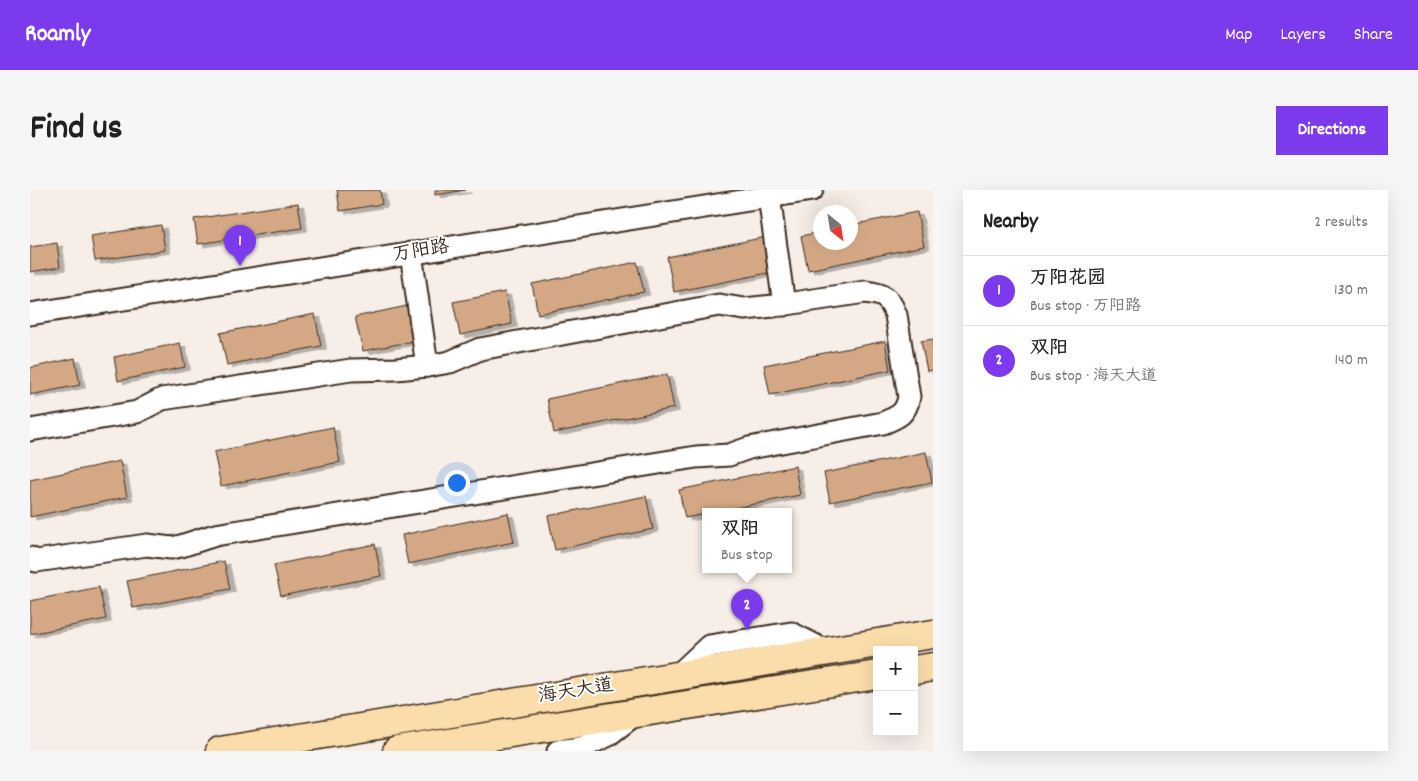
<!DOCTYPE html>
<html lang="en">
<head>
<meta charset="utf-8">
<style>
  :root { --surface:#fff; --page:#f6f6f6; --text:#202124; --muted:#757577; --line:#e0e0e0; --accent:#7c3aed }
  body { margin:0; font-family:Dekko,"LXGW WenKai TC",sans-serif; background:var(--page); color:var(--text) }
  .controls { position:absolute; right:15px; bottom:15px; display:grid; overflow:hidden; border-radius:0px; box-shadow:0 5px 20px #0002 }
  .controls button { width:45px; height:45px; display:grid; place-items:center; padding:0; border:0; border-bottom:1px solid var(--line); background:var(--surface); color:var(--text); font:25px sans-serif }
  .compass { position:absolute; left:783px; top:15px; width:45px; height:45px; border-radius:50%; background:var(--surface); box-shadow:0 5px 20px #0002; rotate:150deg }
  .you { position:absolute; left:426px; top:292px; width:18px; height:18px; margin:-12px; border:4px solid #fff; border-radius:50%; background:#1a73e8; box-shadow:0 0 0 8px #1a73e833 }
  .badge { display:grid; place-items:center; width:32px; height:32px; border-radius:50%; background:var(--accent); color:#fff; font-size:16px; font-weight:700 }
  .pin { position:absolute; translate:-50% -41px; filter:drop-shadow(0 1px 2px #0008) }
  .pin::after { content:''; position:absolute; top:26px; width:18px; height:15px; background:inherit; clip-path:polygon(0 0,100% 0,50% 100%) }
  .popup { position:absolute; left:672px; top:318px; width:90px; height:65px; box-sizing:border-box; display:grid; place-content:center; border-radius:0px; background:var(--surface); filter:drop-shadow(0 1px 4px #0005); font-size:16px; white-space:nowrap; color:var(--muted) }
  .popup b { font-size:19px; color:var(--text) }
  .popup::after { content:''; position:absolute; left:50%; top:100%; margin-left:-10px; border:10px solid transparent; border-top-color:var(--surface) }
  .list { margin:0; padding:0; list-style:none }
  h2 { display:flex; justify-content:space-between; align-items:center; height:65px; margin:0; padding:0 20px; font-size:21px }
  h2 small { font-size:16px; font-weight:400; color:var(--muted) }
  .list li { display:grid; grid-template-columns:32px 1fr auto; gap:15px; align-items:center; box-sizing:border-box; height:70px; padding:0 20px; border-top:1px solid var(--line) }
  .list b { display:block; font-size:19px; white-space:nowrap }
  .list p { margin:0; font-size:16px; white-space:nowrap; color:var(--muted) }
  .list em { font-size:16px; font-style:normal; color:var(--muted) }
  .map { position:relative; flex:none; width:903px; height:561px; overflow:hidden; border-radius:0px }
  header { display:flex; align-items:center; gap:30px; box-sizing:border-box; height:70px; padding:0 25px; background:var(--accent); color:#fff }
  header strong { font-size:24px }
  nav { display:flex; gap:28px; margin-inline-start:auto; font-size:18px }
  .intro { display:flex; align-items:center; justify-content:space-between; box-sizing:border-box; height:120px; padding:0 30px }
  h1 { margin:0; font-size:35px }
  .button { padding:12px 22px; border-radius:0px; background:var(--accent); color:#fff; font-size:18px; font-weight:700 }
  main { display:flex; gap:30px; padding:0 30px }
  aside { flex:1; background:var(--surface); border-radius:0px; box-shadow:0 5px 20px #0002 }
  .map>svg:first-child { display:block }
  .building { fill:#d4a885; stroke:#3b2a1e; filter:url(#shadow) }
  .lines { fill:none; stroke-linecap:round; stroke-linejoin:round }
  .minor-casing { stroke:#3b2a1e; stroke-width:25 }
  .major-casing { stroke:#3b2a1e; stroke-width:31 }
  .minor { stroke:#fff; stroke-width:21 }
  .major { stroke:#fbddab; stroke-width:28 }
  .labels { text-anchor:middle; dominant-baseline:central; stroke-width:4; stroke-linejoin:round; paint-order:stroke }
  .street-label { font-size:19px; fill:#3b2a1e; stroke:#fff }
</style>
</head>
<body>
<header>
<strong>Roamly</strong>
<nav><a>Map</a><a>Layers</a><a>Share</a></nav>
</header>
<div class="intro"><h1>Find us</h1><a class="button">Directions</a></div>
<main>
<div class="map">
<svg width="903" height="561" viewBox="0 0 903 561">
  <defs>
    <filter id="shadow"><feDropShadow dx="5.5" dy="3" stdDeviation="0" flood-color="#0004"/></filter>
  </defs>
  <rect width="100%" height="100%" fill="#f6eee7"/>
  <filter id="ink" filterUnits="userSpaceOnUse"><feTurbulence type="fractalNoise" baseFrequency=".02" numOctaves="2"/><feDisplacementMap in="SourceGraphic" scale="10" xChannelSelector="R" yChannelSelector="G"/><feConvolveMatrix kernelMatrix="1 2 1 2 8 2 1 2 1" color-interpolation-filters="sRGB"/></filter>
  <g filter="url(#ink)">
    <g class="building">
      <polygon points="307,0 350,0 352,14 310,21"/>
      <polygon points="405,0 436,0 405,5"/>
      <polygon points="268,13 272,38 168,54 164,29"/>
      <polygon points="887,22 894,56 778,80 771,46 791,42 791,52 821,52 821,35"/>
      <polygon points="131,35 135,60 65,71 61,46"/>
      <polygon points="736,47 743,82 644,102 637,67"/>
      <polygon points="27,53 30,77 0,82 0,57"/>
      <polygon points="607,72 614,102 508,124 502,94"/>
      <polygon points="475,102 482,134 430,145 423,112"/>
      <polygon points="377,116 384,151 333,161 325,127"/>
      <polygon points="285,124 291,156 197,175 190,143"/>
      <polygon points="903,149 903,180 897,181 891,151"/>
      <polygon points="855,151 860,180 740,205 734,175"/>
      <polygon points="150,153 155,177 88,191 84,167"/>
      <polygon points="45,168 50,195 0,205 0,178"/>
      <polygon points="637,184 644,218 524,243 517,209"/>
      <polygon points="303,237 310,272 191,296 184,262"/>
      <polygon points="896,262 902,292 800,312 794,283"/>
      <polygon points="90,271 97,307 0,327 0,290"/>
      <polygon points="765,276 770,305 690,321 676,321 676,324 655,328 649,300"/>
      <polygon points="616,306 623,339 525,360 518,326"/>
      <polygon points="478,323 484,352 378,374 372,345"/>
      <polygon points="345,354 351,386 251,406 244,375"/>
      <polygon points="194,371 200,399 103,418 97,391"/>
      <polygon points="69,397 76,429 0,444 0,411"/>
    </g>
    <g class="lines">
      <defs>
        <g id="minor">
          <polyline points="739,6 754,115"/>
          <polyline points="381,63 397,176"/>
          <polyline points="0,124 782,0"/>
          <path d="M 0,240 L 107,222 L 132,209 L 321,180 L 366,179 L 397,176 L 420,172 L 450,159 L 689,115 L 714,119 L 744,116 L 835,102 C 854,104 859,107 866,125 L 879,207 C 876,224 868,227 853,233 L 719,258 L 699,265 L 666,267 L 185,345 L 151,356 L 141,358 L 117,355 L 6,371 L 0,368"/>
          <polyline points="647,486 679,456 761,443 796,461"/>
          <polyline points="528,561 551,558 577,546 607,523"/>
        </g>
        <g id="major">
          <polyline points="884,480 903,477"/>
          <polyline points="190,561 903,444"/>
          <polyline points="367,561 847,485"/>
        </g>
      </defs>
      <use href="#minor" class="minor-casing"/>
      <use href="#major" class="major-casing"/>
      <use href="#minor" class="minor"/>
      <use href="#major" class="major"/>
    </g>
  </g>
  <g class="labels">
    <g class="street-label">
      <text transform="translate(391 62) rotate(-9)">万阳路</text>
      <text transform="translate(546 502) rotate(-9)">海天大道</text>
    </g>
  </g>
</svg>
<div class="controls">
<button>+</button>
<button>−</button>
</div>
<svg class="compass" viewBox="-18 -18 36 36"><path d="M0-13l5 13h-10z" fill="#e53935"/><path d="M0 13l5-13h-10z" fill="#757577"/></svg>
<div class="you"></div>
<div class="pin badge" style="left:210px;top:76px">1</div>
<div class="pin badge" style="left:717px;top:440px">2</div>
<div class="popup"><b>双阳</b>Bus stop</div>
</div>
<aside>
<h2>Nearby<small>2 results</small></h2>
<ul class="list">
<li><span class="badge">1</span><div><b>万阳花园</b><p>Bus stop · 万阳路</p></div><em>130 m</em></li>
<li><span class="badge">2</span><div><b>双阳</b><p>Bus stop · 海天大道</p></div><em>140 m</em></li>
</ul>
</aside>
</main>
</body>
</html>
